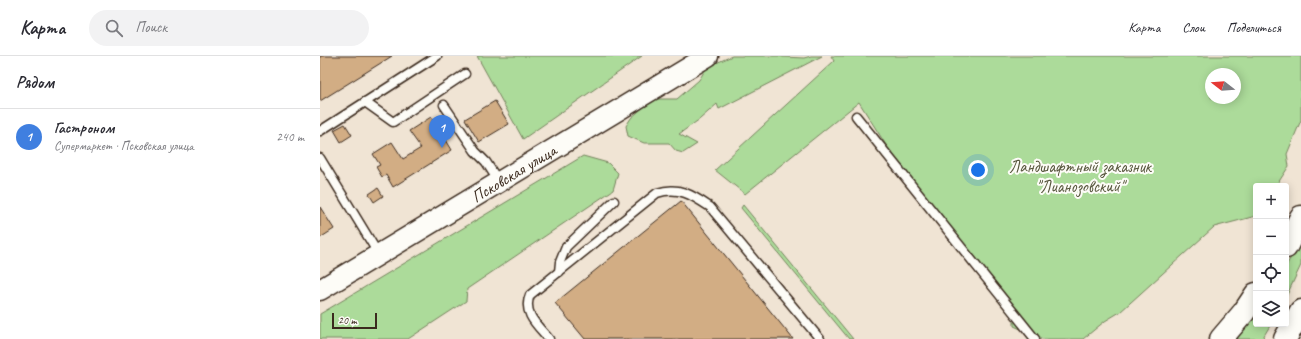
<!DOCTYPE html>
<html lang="ru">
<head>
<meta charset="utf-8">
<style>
  :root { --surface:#fff; --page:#f2f2f3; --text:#2b2b33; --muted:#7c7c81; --line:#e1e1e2; --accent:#b45309 }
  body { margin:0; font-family:Caveat,sans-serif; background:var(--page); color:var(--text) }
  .controls { position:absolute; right:12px; bottom:12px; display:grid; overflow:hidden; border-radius:4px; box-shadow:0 2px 10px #0003 }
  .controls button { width:36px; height:36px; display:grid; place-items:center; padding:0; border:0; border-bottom:1px solid var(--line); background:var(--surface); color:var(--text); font:20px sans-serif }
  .compass { position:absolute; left:885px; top:12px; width:36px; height:36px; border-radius:50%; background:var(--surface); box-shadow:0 2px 10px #0003; rotate:287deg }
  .scale { position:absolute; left:12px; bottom:10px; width:45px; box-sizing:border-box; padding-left:4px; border:2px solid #3b2a1e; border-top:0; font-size:11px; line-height:14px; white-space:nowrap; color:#3b2a1e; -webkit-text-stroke:3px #fdfcf7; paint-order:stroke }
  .you { position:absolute; left:658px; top:114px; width:14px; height:14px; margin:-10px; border:3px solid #fff; border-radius:50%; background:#1a73e8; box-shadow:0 0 0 6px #1a73e833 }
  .badge { display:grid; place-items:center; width:26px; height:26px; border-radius:50%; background:var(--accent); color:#fff; font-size:13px; font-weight:700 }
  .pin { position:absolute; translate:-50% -33px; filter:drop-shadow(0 1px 2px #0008) }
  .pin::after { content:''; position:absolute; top:21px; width:14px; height:12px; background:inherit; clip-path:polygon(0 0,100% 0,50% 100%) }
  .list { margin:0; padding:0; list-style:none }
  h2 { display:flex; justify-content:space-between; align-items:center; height:52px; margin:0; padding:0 16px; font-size:17px }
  h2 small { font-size:13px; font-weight:400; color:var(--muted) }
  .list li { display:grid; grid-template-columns:26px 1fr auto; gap:12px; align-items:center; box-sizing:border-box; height:56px; padding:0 16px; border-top:1px solid var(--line) }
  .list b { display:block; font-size:15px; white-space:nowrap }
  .list p { margin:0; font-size:13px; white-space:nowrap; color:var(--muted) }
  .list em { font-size:13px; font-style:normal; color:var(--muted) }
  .icon { flex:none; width:22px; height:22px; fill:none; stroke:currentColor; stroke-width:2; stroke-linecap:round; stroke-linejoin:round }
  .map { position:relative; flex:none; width:981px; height:283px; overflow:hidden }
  header { display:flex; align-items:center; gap:24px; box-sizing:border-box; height:56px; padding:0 20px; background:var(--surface); border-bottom:1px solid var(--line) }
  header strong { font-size:19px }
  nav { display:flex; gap:22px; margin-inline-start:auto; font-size:14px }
  .search { width:280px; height:36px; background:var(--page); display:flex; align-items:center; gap:10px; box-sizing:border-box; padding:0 14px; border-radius:22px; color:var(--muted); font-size:15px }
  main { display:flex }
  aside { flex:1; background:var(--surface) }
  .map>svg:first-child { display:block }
  .green { fill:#acdb9a; stroke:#74825c; fill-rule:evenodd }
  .building { fill:#d2ad84; stroke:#3b2a1e }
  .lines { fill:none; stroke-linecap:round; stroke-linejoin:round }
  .service-casing { stroke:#3b2a1e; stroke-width:11 }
  .tertiary-casing { stroke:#3b2a1e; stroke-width:23 }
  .secondary-casing { stroke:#3b2a1e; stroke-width:25 }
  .service { stroke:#fdfcf7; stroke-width:8 }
  .tertiary { stroke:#fdfcf7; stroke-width:20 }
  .secondary { stroke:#fdfcf7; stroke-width:22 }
  .labels { text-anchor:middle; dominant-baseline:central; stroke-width:4; stroke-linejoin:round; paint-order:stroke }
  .park-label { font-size:17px; fill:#57563d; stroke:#fdfcf7 }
  .street-label { font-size:17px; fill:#3b2a1e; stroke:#fdfcf7 }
</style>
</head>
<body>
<header>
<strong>Карта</strong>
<div class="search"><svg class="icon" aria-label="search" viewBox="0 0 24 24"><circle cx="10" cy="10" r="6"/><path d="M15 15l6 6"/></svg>Поиск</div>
<nav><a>Карта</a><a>Слои</a><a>Поделиться</a></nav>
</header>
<main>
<aside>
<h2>Рядом<small></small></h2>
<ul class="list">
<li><span class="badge" style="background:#3f7fe0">1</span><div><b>Гастроном</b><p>Супермаркет · Псковская улица</p></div><em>240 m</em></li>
</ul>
</aside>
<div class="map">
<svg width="981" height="283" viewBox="0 0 981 283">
  <rect width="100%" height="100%" fill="#f0e4d4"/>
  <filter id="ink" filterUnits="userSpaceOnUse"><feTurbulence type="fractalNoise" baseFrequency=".025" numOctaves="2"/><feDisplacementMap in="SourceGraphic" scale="8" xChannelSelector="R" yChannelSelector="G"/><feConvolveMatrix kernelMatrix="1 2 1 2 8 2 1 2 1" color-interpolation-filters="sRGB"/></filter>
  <g filter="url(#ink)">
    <g class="green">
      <polygon points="157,0 322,0 203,83"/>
      <polygon points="412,0 460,0 463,1 484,2 491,0 502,0 399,53 397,48 380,63 359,78 377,88 363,97 356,95 349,87 324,87 308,80 306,70 311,62 333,43 357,43 379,24 387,11"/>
      <path d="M 511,0 L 981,0 L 981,64 L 967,98 L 969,110 L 956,130 L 936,130 L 936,160 L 894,171 L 800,256 L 785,265 L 763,283 L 722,283 L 694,270 L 694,251 L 683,240 L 566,89 L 539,46 L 425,138 L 395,114 L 514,5 ZM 891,18 L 915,18 L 915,42 L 891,42 Z"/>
      <polygon points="263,100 288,107 298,117 293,134 147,233 146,245 88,283 0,283 0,258"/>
      <polygon points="423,149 533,283 529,283 421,152"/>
      <polygon points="981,183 981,209 966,241 966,210"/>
      <polygon points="936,256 936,268 951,268 942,283 915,283"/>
    </g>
    <g class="building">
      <polygon points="0,0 72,0 0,45"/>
      <polygon points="175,45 189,68 159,86 145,63"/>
      <polygon points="111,61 118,72 122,70 129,81 126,84 132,94 73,131 66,119 62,121 56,111 60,109 53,98 72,86 83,103 101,92 89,75"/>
      <polygon points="25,68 32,79 21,86 14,74"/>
      <polygon points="58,132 63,140 54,146 49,138"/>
      <polygon points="361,145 473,283 265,283 235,247"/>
      <polygon points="0,151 14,173 0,182"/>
    </g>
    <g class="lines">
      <defs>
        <g id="service">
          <polyline points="45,46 73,66 145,18"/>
          <polyline points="124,49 155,95 166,106 179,126"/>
          <polyline points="536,60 715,283"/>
          <polyline points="0,75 117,0"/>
          <polyline points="0,102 59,199"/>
          <polyline points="239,216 240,206 246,191 294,145"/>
          <path d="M 229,283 C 218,270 202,257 210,239 L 337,137 C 359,130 372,139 390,151 L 500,283"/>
        </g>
        <g id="tertiary">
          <path id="s1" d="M 0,234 L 388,0"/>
        </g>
        <g id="secondary">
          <polyline points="966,191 981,161"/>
          <polyline points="901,283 924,256 936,238"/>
          <polyline points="965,283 981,255"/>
        </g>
      </defs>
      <use href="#service" class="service-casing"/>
      <use href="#tertiary" class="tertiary-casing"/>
      <use href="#secondary" class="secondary-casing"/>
      <use href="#service" class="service"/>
      <use href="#tertiary" class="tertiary"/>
      <use href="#secondary" class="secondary"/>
    </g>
  </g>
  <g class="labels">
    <g class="park-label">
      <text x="760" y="110">Ландшафтный заказник<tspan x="760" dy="20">"Лианозовский"</tspan></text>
    </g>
    <g class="street-label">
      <text stroke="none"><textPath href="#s1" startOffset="226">Псковская улица</textPath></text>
    </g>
  </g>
</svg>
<div class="controls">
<button>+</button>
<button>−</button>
<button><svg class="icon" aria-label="locate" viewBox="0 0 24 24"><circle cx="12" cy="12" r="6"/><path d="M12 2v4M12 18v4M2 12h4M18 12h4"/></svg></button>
<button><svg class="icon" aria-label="layers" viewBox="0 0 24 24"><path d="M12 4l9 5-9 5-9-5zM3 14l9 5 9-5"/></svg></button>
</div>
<svg class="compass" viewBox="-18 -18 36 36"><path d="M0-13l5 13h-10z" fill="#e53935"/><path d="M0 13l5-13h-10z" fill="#7c7c81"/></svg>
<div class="scale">20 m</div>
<div class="you"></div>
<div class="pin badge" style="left:122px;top:92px;background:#3f7fe0">1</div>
</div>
</main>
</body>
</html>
